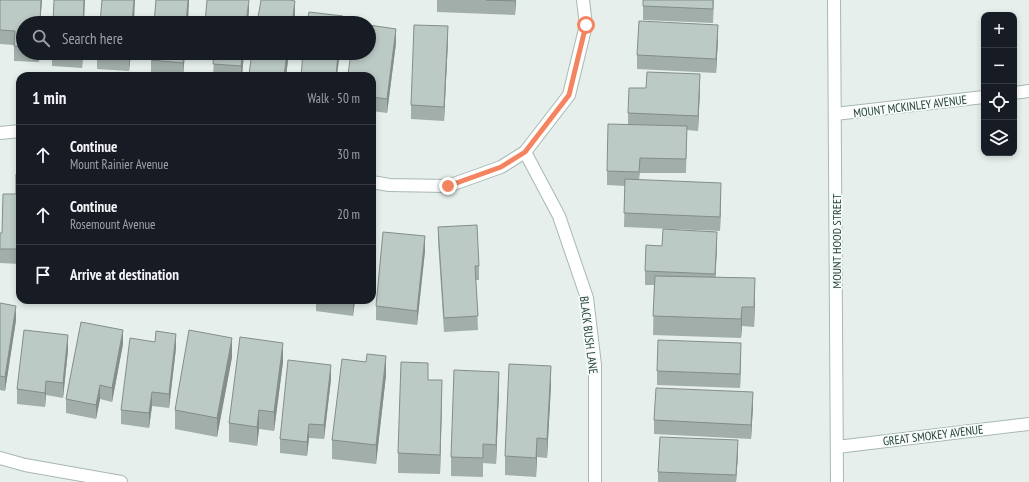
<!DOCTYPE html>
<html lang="en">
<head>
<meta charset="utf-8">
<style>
  :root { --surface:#171b24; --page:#20242c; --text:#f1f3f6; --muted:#9ea1a6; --line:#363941 }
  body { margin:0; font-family:"PT Sans Narrow",sans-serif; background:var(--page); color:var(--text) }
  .controls { position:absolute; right:12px; top:12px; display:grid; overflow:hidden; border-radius:8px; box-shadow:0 2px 6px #0003 }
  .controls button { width:36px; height:36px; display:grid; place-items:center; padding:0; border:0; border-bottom:1px solid var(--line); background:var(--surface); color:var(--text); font:20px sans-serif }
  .stop { position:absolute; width:12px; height:12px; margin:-9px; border:3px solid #f4845f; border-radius:50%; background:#fff }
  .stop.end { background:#f4845f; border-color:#fff; box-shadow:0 1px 4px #0008 }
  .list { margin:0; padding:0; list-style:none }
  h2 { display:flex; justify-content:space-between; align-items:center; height:52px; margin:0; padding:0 16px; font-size:17px }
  h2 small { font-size:13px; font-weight:400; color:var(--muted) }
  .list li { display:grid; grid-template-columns:26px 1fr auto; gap:12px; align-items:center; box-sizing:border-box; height:60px; padding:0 16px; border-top:1px solid var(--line) }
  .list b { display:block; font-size:15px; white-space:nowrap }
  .list p { margin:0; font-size:13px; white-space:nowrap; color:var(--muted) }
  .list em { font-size:13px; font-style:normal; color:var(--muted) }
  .icon { flex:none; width:22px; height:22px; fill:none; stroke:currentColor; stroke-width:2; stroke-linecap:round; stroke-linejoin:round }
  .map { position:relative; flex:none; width:1029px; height:482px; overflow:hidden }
  .search { position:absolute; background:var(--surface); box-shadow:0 2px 6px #0003; left:16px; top:16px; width:360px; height:44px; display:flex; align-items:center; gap:10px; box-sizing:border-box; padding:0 14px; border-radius:22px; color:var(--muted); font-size:15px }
  .panel { position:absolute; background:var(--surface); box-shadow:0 2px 6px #0003; left:16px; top:72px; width:360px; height:232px; border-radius:12px }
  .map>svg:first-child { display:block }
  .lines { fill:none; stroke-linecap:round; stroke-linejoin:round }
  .minor-casing { stroke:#a8b8b2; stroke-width:14 }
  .minor { stroke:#fff; stroke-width:12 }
  .wall { fill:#a1aea9 }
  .shaded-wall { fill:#838d89 }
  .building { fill:#bbcac4; stroke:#838d89 }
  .route { stroke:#f4845f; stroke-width:5 }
  .labels { text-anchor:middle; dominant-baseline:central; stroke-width:3.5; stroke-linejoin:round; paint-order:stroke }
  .street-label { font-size:12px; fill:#24423a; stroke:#f7fbf9 }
</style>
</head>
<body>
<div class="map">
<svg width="1029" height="482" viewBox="0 0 1029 482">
  <rect width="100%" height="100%" fill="#e6efeb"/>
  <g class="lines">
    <defs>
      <g id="minor">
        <polyline points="834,0 837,482"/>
        <polyline points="1014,93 1029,91"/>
        <polyline points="835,114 984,97"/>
        <polyline points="0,133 20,131"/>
        <polyline points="525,152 559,216 587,298 595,365 595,482"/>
        <polyline points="372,182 389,185 448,186 501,167 525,152 569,95 586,25 583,0"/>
        <polyline points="837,447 1029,424"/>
        <polyline points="0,458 25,465 121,482"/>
      </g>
    </defs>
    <use href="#minor" class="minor-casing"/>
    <use href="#minor" class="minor"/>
  </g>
  <g class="wall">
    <polygon points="0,0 42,0 40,23 23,23 23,53 39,53 39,62 14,61 14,45 0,44"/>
    <polygon points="437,0 516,0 515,15 437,12"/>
    <polygon points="643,0 714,0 713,23 643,20"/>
    <polygon points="718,39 716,73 637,69 637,55"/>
    <polygon points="448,40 444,121 411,119 411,105"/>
    <polygon points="396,43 387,113 372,111 372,76 348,76 348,74"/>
    <polygon points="52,53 83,53 82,68 52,66"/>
    <polygon points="97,53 131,53 129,71 97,69"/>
    <polygon points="185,53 183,76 171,76 151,74 151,60"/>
    <polygon points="202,53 244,53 242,76 213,76 214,59 202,58"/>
    <polygon points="252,53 289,53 286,76 249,76"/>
    <polygon points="646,88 700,88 698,131 687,130 686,173 640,173 639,180 721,197 720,231 624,227 625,186 607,185 607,171 628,125 628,113"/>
    <polygon points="20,174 20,264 0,263 0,233 2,233 16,194"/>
    <polygon points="438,227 479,266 479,280 476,280 478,330 444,332 438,241"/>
    <polygon points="662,246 717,246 715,277 755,298 754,327 742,326 741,338 653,335 654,285 645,285 645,271"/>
    <polygon points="425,251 417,325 376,320 376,306"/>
    <polygon points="185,300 196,300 196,301"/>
    <polygon points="316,300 355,300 353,316 316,311"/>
    <polygon points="0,303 16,320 5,391 0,390"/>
    <polygon points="123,344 112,402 100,399 96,419 66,413 66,399"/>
    <polygon points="176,348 169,408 152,406 149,428 121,424 121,410"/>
    <polygon points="68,350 63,398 46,395 45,407 17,404 17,389"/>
    <polygon points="232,357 217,437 175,429 175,410"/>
    <polygon points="741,357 740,388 657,385 657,371"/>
    <polygon points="283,362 274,431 259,429 257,446 229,442 229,423"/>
    <polygon points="386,375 376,464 332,459 332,440"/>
    <polygon points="331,379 324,439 309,438 307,456 280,453 280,439"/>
    <polygon points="428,380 442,399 440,474 398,473 398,453"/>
    <polygon points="551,385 547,458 537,457 536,477 505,475 505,456"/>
    <polygon points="499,391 496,464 483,463 483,477 451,476 451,457"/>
    <polygon points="753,406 751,439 654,434 654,420"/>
    <polygon points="738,454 736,482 658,482 658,472"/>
  </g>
  <g class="shaded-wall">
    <polygon points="41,0 42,0 40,23"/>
    <polygon points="84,0 85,0 84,23 83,23"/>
    <polygon points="134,0 135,0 134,23 132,23"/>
    <polygon points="188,0 189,0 189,3 188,23 186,23"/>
    <polygon points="249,0 249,11 248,23 246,23"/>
    <polygon points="515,0 516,0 515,15"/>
    <polygon points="295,1 295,15 294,23 292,23"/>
    <polygon points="718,25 718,39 716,73 716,59"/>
    <polygon points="448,26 448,40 444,121 444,107"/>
    <polygon points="396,29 396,43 387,113 387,99"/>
    <polygon points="82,53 83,53 82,68"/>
    <polygon points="130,53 131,53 129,71 129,57"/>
    <polygon points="184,53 185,53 183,76 183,63"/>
    <polygon points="243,53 244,53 242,76 241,76 241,66"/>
    <polygon points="287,53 289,53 286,76 284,76"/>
    <polygon points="338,53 340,53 337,76 336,76"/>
    <polygon points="700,74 700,88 698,131 698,116"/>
    <polygon points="721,183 721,197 720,231 720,217"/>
    <polygon points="717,232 717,246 715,288 715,274"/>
    <polygon points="425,236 425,251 417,325 417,311"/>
    <polygon points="755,278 755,298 754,327 754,307"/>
    <polygon points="353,300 355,300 353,316"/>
    <polygon points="16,306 16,320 5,391 5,377"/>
    <polygon points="742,307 742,326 741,338 741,319"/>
    <polygon points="123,330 123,344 112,402 112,388"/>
    <polygon points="176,334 176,348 169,408 169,394"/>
    <polygon points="68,335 68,350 63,398 63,383"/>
    <polygon points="232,338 232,357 217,437 217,418"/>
    <polygon points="283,343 283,362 274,431 274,412"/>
    <polygon points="741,343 741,357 740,388 740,374"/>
    <polygon points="386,356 386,375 376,464 376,445"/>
    <polygon points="331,365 331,379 324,439 324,425"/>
    <polygon points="551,366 551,385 547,458 547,439"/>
    <polygon points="499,372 499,391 496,464 496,445"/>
    <polygon points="442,380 442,399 440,474 440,455"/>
    <polygon points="46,381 46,395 45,407 45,393"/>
    <polygon points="100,385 100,399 96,419 96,405"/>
    <polygon points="152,392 152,406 149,428 149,413"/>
    <polygon points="753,392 753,406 751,439 751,425"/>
    <polygon points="259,410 259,429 257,446 257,427"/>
    <polygon points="309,424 309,438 307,456 307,442"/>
    <polygon points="537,438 537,457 536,477 536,458"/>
    <polygon points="738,440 738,454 736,482 736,475"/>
  </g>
  <g class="building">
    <polygon points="0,0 41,0 40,23 23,23 23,47 14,46 15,31 0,30"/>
    <polygon points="54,0 84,0 83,23 53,23"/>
    <polygon points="102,0 134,0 132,23 100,23"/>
    <polygon points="156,0 188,0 186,23 154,23"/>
    <polygon points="207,0 249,0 246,23 205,23"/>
    <polygon points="261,0 290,0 295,1 292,23 257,23"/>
    <polygon points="486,0 515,0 515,1"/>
    <polygon points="643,0 713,0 713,9 643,6"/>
    <polygon points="309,12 343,16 342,23 307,23"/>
    <polygon points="639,21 718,25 716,59 637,55"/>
    <polygon points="369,25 396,29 387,99 372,97 372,76 358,76 358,75 348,74 351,53 369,53"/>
    <polygon points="414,25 448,26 444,107 411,105"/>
    <polygon points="97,53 130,53 129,57 97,55"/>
    <polygon points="151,53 184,53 183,63 151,60"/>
    <polygon points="214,53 243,53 241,66 213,64"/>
    <polygon points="252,53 287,53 284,76 260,76 249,74"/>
    <polygon points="303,53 338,53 336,76 301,76"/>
    <polygon points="647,72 700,74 698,116 628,113 629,88 646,88"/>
    <polygon points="608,124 687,126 686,159 640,158 639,172 607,171"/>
    <polygon points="16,174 20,174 20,249 0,249 0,233 2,233 3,194 16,194"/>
    <polygon points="625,179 721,183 720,217 624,213"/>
    <polygon points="477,225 479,266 475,266 478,316 444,318 438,227"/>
    <polygon points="663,229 717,232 715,274 645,271 646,245 662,246"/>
    <polygon points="383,232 425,236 417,311 376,306"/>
    <polygon points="655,276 755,278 754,307 742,307 741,319 653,316"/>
    <polygon points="341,300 353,300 353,301"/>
    <polygon points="0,303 16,306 5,377 0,376"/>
    <polygon points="81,322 123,330 112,388 100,385 96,405 66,399"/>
    <polygon points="24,330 68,335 63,383 46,381 45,393 17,389"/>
    <polygon points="189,330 232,338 217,418 175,410"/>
    <polygon points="156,331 176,334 169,394 152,392 149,413 121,410 130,338 155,342"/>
    <polygon points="240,337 283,343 274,412 259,410 257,427 229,423"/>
    <polygon points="658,340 741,343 740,374 657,371"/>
    <polygon points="367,354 386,356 376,445 332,440 342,359 366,362"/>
    <polygon points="288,360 331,365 324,425 309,424 307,442 280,439"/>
    <polygon points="401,362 428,363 428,380 442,380 440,455 398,453"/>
    <polygon points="509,364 551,366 547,439 537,438 536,458 505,456"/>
    <polygon points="454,370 499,372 496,445 483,444 483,458 451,457"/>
    <polygon points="656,388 753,392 751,425 654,420"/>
    <polygon points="660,437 738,440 736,475 658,472"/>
  </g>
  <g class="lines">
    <polyline class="route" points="448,186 501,167 525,152 569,95 586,25"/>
  </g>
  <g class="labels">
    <g class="street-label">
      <text transform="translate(910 106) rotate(-7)">MOUNT MCKINLEY AVENUE</text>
      <text transform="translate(836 241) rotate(-90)">MOUNT HOOD STREET</text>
      <text transform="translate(589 335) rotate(83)">BLACK BUSH LANE</text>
      <text transform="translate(933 435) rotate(-7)">GREAT SMOKEY AVENUE</text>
    </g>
  </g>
</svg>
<div class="controls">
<button>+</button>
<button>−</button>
<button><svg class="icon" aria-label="locate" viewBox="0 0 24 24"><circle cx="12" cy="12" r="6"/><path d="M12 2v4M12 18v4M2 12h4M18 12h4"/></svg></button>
<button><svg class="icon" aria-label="layers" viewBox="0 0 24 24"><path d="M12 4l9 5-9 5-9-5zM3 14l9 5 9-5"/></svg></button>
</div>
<div class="stop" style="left:586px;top:25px"></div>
<div class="stop end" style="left:448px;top:186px"></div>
<div class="search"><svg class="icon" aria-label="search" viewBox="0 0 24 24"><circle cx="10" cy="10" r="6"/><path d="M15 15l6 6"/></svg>Search here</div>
<section class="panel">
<h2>1 min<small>Walk · 50 m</small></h2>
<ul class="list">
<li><svg class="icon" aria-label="ahead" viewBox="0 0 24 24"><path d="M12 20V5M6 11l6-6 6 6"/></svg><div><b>Continue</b><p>Mount Rainier Avenue</p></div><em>30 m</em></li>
<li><svg class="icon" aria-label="ahead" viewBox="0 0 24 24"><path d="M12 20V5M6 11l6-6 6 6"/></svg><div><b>Continue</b><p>Rosemount Avenue</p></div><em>20 m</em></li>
<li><svg class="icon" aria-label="arrive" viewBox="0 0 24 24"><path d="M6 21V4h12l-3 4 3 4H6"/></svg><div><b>Arrive at destination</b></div></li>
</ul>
</section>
</div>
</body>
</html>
